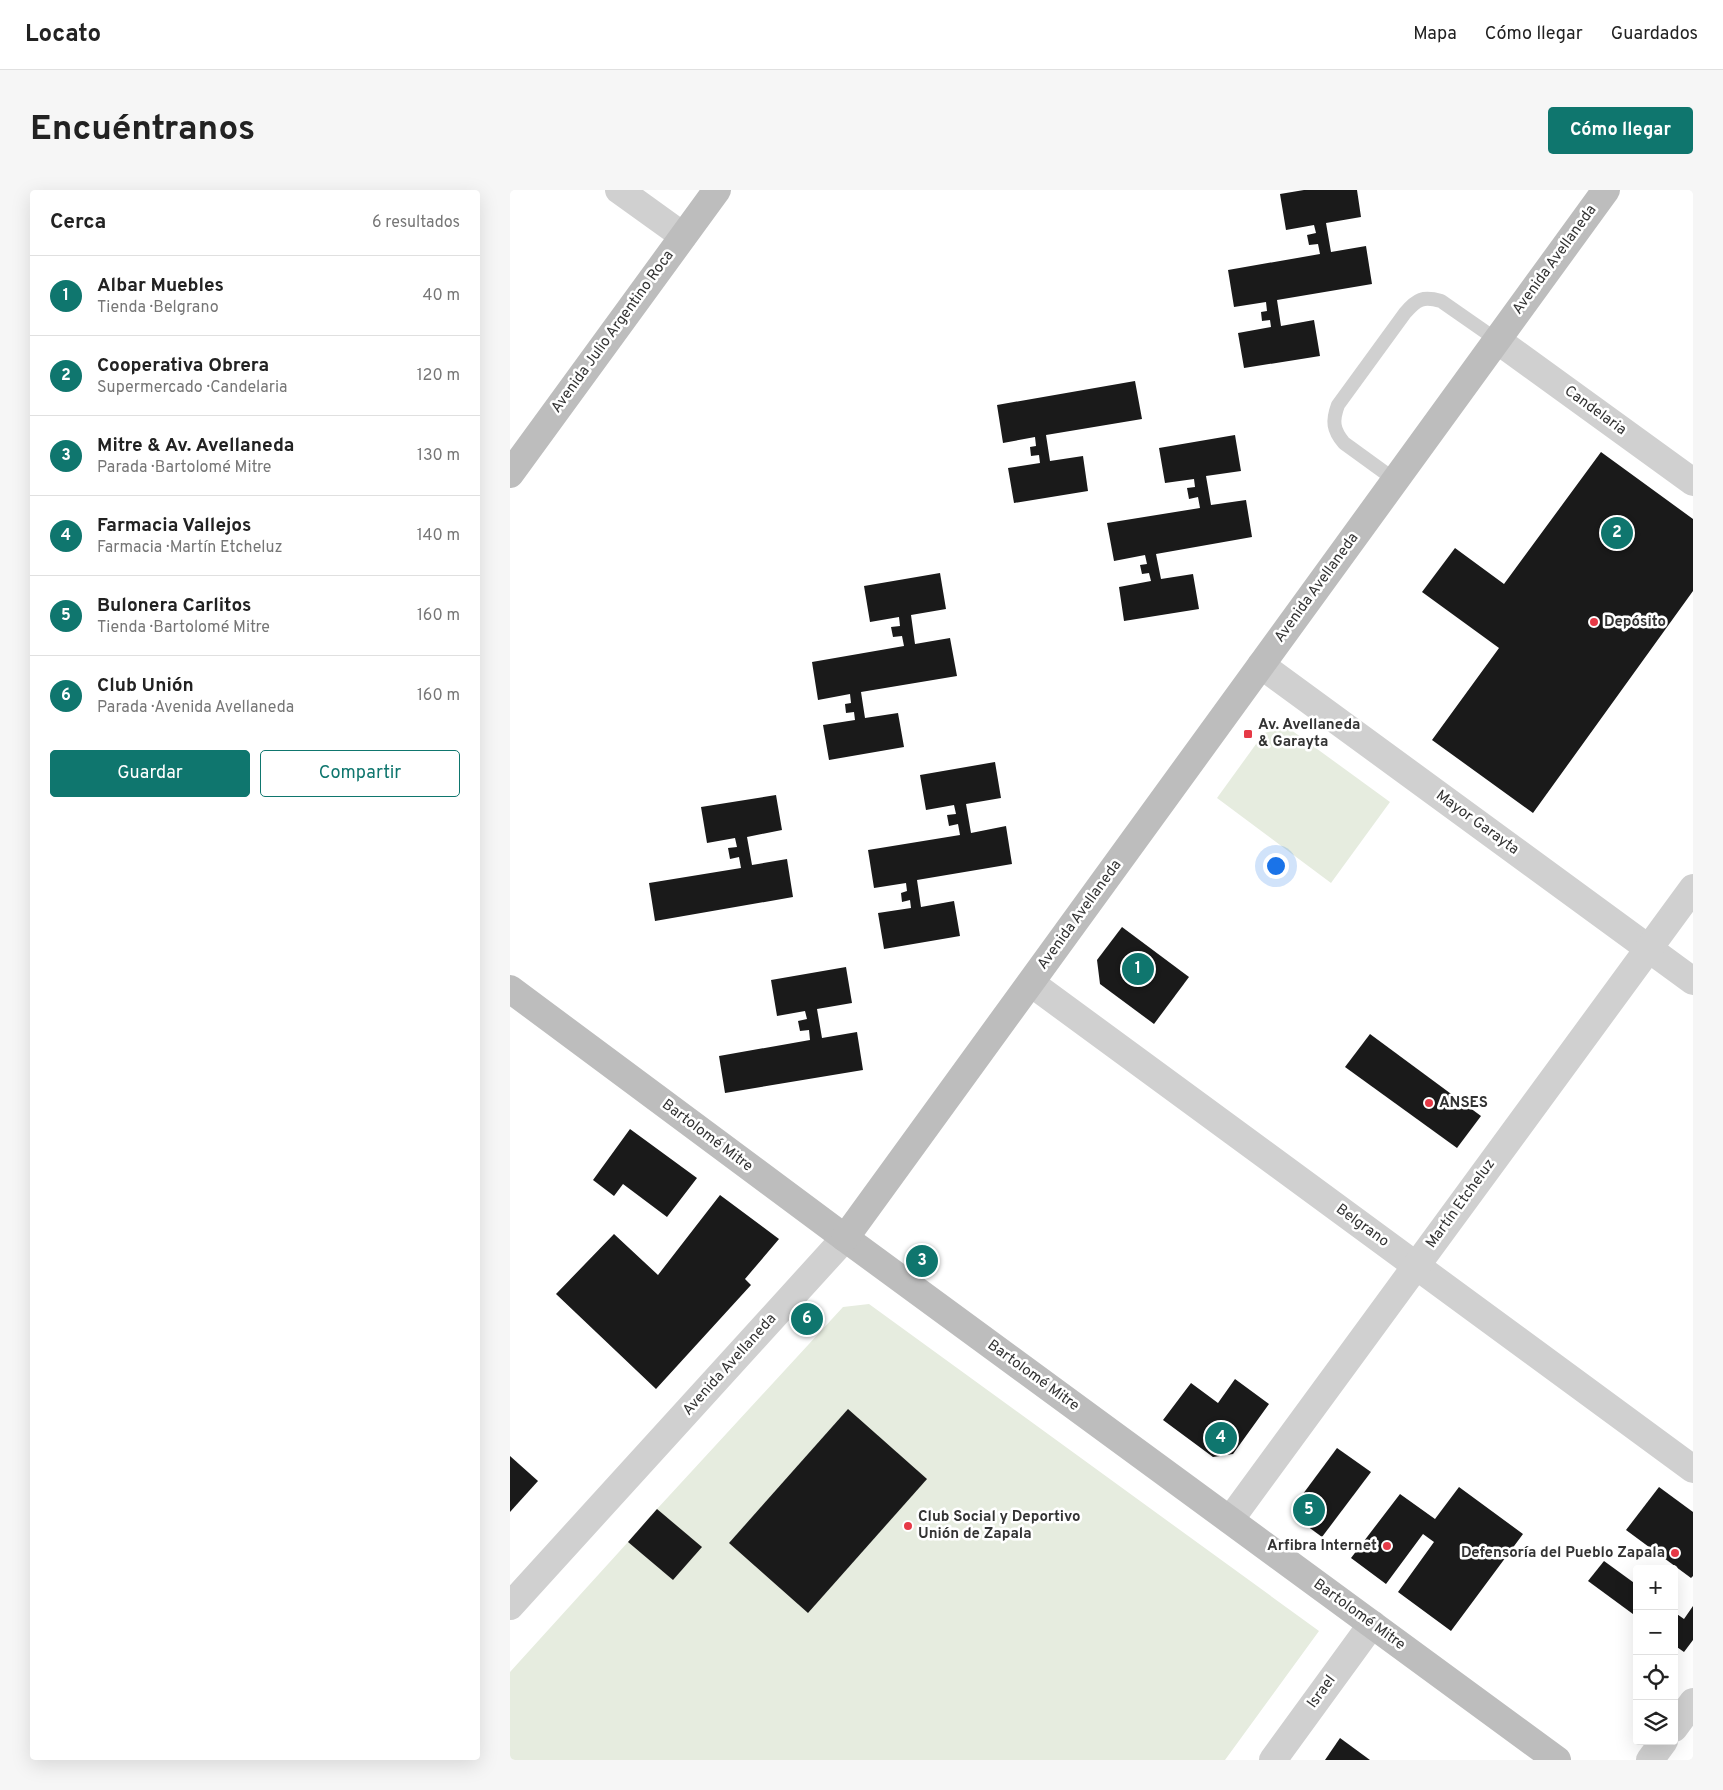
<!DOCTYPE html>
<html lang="es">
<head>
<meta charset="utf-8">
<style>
  :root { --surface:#fff; --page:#f6f6f6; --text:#222; --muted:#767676; --line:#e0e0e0; --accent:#0f766e }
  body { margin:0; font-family:Overpass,sans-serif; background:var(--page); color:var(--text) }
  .controls { position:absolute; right:15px; bottom:15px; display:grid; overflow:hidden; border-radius:5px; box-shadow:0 5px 20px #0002 }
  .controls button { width:45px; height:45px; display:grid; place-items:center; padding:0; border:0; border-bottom:1px solid var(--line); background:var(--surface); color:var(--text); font:25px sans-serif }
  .you { position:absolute; left:765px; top:675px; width:18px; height:18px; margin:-12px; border:4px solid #fff; border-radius:50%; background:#1a73e8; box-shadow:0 0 0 8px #1a73e833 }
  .badge { display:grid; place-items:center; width:32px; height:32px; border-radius:50%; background:var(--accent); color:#fff; font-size:16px; font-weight:700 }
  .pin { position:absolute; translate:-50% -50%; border:2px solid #fff; box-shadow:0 1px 5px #0006 }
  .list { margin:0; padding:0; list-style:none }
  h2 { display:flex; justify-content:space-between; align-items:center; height:65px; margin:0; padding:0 20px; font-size:21px }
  h2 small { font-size:16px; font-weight:400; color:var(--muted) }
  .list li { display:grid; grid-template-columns:32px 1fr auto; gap:15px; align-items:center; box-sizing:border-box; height:80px; padding:0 20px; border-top:1px solid var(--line) }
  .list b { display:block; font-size:19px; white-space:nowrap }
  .list p { margin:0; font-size:16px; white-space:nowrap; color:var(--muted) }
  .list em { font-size:16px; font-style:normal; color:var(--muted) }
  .actions { display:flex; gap:10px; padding:15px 20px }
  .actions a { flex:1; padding:11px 0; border:1px solid var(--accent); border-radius:5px; text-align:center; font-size:18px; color:var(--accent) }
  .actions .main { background:var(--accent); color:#fff }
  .icon { flex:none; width:28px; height:28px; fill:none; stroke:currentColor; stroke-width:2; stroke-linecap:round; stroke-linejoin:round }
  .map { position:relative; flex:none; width:1183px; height:1570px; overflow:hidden; border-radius:5px }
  header { display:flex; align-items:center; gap:30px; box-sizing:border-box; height:70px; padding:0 25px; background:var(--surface); border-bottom:1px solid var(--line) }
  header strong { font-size:24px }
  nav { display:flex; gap:28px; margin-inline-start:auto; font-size:18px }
  .intro { display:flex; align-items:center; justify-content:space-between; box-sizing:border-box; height:120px; padding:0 30px }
  h1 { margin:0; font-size:35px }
  .button { padding:12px 22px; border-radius:5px; background:var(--accent); color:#fff; font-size:18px; font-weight:700 }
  main { display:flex; gap:30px; padding:0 30px }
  aside { flex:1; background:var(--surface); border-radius:5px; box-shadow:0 5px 20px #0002 }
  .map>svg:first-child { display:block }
  .grass { fill:#e6ecdf }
  .building { fill:#1a1a1a }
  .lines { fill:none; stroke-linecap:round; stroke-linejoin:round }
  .service { stroke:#d0d0d0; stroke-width:14 }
  .minor { stroke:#d0d0d0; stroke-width:28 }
  .tertiary { stroke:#d0d0d0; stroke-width:28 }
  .secondary { stroke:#bdbdbd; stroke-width:28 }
  .poi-dot { fill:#e63946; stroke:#fff; stroke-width:2 }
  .labels { text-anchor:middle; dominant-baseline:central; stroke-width:5; stroke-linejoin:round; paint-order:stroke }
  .street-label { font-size:15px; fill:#333; stroke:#fff }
  .poi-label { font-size:15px; font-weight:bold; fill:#333; stroke:#fff; text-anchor:start }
</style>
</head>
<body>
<header>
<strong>Locato</strong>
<nav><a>Mapa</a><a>Cómo llegar</a><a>Guardados</a></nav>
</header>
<div class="intro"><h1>Encuéntranos</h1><a class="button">Cómo llegar</a></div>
<main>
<aside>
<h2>Cerca<small>6 resultados</small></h2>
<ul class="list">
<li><span class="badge">1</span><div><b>Albar Muebles</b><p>Tienda · Belgrano</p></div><em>40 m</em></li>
<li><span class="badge">2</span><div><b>Cooperativa Obrera</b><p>Supermercado · Candelaria</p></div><em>120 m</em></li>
<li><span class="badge">3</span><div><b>Mitre &amp; Av. Avellaneda</b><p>Parada · Bartolomé Mitre</p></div><em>130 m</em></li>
<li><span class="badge">4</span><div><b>Farmacia Vallejos</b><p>Farmacia · Martín Etcheluz</p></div><em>140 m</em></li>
<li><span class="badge">5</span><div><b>Bulonera Carlitos</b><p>Tienda · Bartolomé Mitre</p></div><em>160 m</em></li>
<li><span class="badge">6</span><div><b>Club Unión</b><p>Parada · Avenida Avellaneda</p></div><em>160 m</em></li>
</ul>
<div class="actions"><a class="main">Guardar</a><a>Compartir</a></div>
</aside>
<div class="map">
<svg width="1183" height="1570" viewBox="0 0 1183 1570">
  <rect width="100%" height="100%" fill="#fff"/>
  <g class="grass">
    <polygon points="777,537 880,612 821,693 707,608 754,543"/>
    <polygon points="359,1114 809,1441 715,1570 0,1570 0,1482 118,1352 147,1319 333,1117"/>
  </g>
  <g class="building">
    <polygon points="794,0 847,0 851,27 816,33 821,62 856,56 862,94 767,110 771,136 804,130 810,166 734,178 728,143 761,137 760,130 752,131 751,122 757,121 756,112 724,117 718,80 810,64 808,54 799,55 797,45 806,43 804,35 776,40 770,4"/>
    <polygon points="625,191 632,229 536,245 540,271 573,266 578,301 504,313 498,278 530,273 529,265 521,266 520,257 526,256 525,247 493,253 487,215"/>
    <polygon points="725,245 731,281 696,286 701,315 736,310 742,347 646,364 651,389 683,384 689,419 614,431 609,397 641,391 639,383 632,384 630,375 637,374 635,365 604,371 597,333 690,318 688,307 679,309 677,298 685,297 684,289 655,293 649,258"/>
    <polygon points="1091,262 1183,329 1183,401 1023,623 922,550 989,458 912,402 945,358 994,394"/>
    <polygon points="430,383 436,419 401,425 405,454 440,448 447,486 351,502 355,528 388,523 394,557 319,570 313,535 345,530 344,522 336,523 335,514 341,513 340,504 308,510 302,472 394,456 392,446 383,447 381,437 390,436 389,427 360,432 354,396"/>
    <polygon points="485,572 491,608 456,614 461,643 496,636 502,674 407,690 411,717 444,711 450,746 374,759 368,723 401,718 400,710 392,712 391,703 397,701 396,693 364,698 358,660 450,645 448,634 439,636 437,625 446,624 444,615 416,620 410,585"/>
    <polygon points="266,605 272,640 237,647 242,675 277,669 283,707 145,731 139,693 231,678 229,667 220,669 218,658 227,657 225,648 197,653 191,617"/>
    <polygon points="612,737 679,787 644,834 590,794 587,770"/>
    <polygon points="336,777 342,813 307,819 312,848 347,842 353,880 215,903 209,866 300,850 299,840 290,841 288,831 297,829 295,821 267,826 261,790"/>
    <polygon points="860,844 971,926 947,958 835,877"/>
    <polygon points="120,939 187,988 157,1027 113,994 104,1006 83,990"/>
    <polygon points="210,1005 269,1049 235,1089 241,1095 146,1199 46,1104 104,1044 148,1085"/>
    <polygon points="725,1189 759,1214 723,1264 703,1267 653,1230 681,1193 708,1213"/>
    <polygon points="338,1219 417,1289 298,1423 219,1353"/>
    <polygon points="827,1258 861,1282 812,1347 793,1333 787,1312"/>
    <polygon points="0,1266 28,1291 0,1322"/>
    <polygon points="949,1297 1013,1344 941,1441 888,1402 924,1352 913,1344 876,1394 841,1368 890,1304 925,1329"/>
    <polygon points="1149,1297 1183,1322 1183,1386 1181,1388 1116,1340"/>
    <polygon points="147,1319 192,1357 163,1390 118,1352"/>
    <polygon points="1094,1371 1127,1395 1127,1427 1078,1391"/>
    <polygon points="1183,1416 1183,1450 1174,1462 1164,1455 1164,1422 1174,1429"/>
    <polygon points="830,1548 860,1570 815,1570"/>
  </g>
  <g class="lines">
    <path class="service" d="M 885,290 L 834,253 C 823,240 822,231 828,215 L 895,123 C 907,109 913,106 931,111 L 987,150"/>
    <g class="minor">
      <polyline points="109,0 173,46"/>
      <polyline points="987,150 1183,292"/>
      <polyline points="751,475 1183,791"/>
      <polyline points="521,793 1183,1279"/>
      <polyline points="720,1330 1183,698"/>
      <polyline points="1164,1538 1183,1512"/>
      <polyline points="763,1570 862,1434"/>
      <polyline points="1140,1570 1154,1551"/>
    </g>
    <polyline class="tertiary" points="0,1416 335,1048"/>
    <g class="secondary">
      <polyline points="0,284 207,0"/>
      <polyline points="0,799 335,1048 1047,1570"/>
      <polyline points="335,1048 1096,0"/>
    </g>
  </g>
  <g class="poi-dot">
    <circle cx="1084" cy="432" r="5"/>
    <rect x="733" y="539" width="10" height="10" rx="2.5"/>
    <circle cx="919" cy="913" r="5"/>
    <circle cx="398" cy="1336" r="5"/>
    <circle cx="877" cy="1356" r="5"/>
    <circle cx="1165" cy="1363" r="5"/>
  </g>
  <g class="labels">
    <g class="street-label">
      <text transform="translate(1045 70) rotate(-54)">Avenida Avellaneda</text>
      <text transform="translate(103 142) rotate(-54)">Avenida Julio Argentino Roca</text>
      <text transform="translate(1085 221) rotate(36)">Candelaria</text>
      <text transform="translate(807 398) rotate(-54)">Avenida Avellaneda</text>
      <text transform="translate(967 633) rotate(36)">Mayor Garayta</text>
      <text transform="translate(570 725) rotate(-54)">Avenida Avellaneda</text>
      <text transform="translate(197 946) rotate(37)">Bartolomé Mitre</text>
      <text transform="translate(951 1014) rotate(-54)">Martín Etcheluz</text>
      <text transform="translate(852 1036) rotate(36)">Belgrano</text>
      <text transform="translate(220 1175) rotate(-48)">Avenida Avellaneda</text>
      <text transform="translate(523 1186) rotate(36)">Bartolomé Mitre</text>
      <text transform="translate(849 1425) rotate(36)">Bartolomé Mitre</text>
      <text transform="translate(812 1502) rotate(-54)">Israel</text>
    </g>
    <g class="poi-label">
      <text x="1094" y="432">Depósito</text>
      <text x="748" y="535">Av. Avellaneda<tspan x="748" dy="17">&amp; Garayta</tspan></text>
      <text x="929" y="913">ANSES</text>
      <text x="408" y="1327">Club Social y Deportivo<tspan x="408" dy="17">Unión de Zapala</tspan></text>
      <text x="867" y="1356" text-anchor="end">Arfibra Internet</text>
      <text x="1155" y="1363" text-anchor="end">Defensoría del Pueblo Zapala</text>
    </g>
  </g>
</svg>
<div class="controls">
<button>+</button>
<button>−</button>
<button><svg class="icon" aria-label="locate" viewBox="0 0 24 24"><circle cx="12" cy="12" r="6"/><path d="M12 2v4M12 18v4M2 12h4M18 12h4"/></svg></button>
<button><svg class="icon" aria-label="layers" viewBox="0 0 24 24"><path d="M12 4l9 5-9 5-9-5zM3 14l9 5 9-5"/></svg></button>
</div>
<div class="you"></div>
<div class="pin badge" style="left:628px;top:779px">1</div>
<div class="pin badge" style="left:1107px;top:343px">2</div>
<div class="pin badge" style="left:412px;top:1071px">3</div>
<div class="pin badge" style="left:711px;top:1248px">4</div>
<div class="pin badge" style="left:799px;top:1320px">5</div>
<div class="pin badge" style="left:297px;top:1129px">6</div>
</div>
</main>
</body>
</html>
